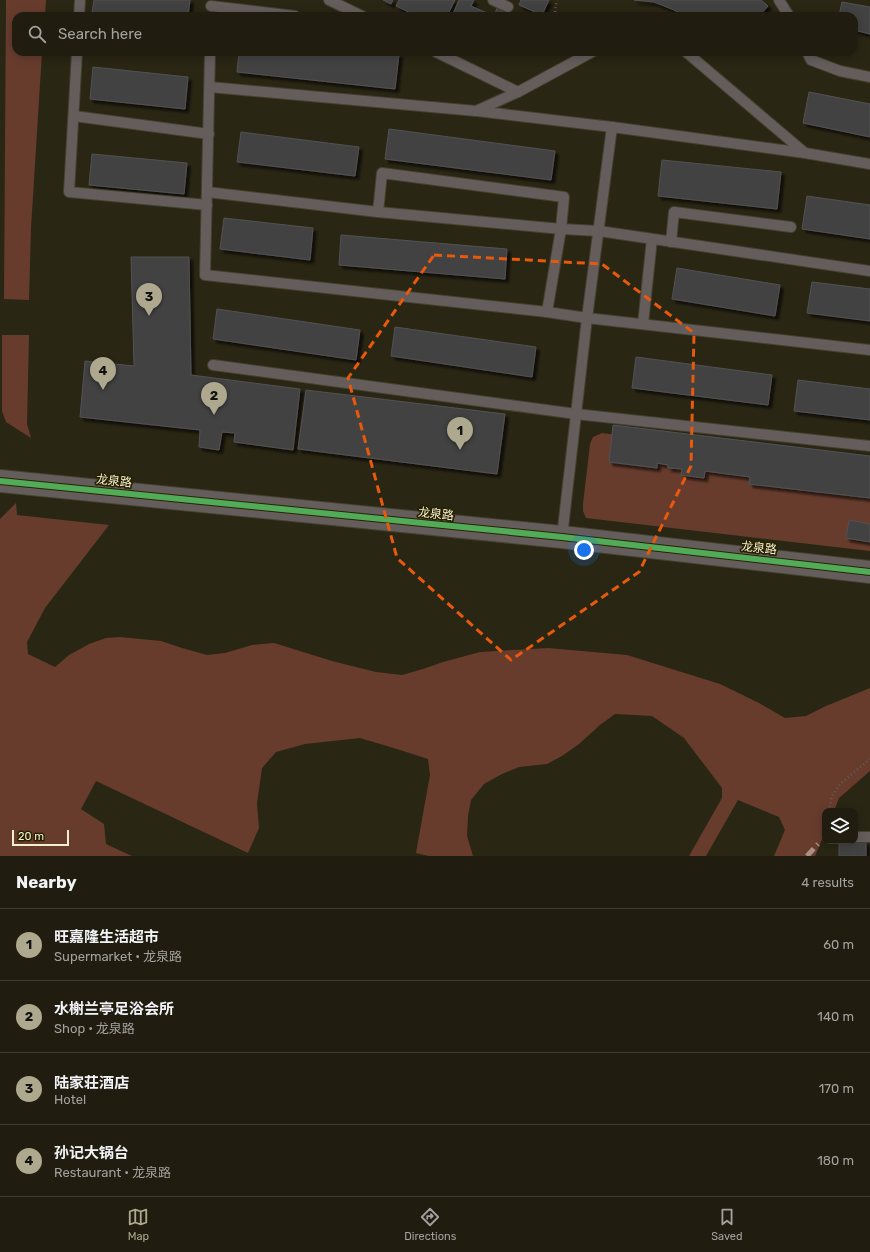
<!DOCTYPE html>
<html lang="en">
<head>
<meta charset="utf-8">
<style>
  :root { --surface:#201c0f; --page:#282518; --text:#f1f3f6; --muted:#a2a19e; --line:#3d3a2f; --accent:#ada88e }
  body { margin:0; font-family:Rubik,"Noto Sans SC",sans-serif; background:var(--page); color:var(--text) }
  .controls { position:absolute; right:12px; bottom:12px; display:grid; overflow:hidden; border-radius:8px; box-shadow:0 2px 10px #0003 }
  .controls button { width:36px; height:36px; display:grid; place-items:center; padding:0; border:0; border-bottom:1px solid var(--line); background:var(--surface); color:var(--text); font:20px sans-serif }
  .scale { position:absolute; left:12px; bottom:10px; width:57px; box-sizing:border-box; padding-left:4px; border:2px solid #f3eecf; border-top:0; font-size:11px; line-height:14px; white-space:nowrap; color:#f3eecf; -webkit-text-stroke:3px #282203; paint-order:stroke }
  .you { position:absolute; left:584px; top:550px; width:14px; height:14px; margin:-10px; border:3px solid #fff; border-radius:50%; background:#1a73e8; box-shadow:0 0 0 6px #1a73e833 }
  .badge { display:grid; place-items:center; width:26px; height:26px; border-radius:50%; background:var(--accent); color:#111; font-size:13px; font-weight:700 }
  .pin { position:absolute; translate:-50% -33px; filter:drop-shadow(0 1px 2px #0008) }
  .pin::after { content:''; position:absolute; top:21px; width:14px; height:12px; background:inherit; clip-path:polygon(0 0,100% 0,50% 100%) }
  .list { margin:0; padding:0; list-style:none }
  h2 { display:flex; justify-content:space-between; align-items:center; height:52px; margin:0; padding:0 16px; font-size:17px }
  h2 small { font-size:13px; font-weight:400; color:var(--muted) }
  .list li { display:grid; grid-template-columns:26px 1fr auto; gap:12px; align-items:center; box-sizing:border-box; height:72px; padding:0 16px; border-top:1px solid var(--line) }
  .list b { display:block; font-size:15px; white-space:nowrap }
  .list p { margin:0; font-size:13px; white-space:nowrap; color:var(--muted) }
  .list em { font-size:13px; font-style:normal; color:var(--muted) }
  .icon { flex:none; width:22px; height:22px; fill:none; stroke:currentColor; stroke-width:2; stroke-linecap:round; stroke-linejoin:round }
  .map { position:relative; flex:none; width:870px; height:856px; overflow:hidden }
  .search { position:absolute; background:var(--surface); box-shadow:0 2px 10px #0003; left:12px; right:12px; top:12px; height:44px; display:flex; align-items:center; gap:10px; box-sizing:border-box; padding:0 14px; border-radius:12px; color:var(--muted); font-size:15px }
  .sheet { height:340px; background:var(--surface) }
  nav { display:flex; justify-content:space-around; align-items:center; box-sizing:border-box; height:56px; border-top:1px solid var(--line); background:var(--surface); font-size:11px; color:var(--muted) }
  nav a { display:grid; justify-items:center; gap:2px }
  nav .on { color:var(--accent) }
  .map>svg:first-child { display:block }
  .green { fill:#673c2d }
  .building { fill:#434242; stroke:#525153; filter:url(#shadow) }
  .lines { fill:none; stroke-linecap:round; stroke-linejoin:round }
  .service-casing { stroke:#444130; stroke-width:12 }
  .tertiary-casing { stroke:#444130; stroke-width:24 }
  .path { stroke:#625d55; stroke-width:2.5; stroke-dasharray:1 3; stroke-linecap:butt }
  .service { stroke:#655d5c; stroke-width:10 }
  .tertiary { stroke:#655d5c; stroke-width:22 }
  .quiet { stroke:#ac8f84; stroke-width:5; stroke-dasharray:10 5; stroke-linecap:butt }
  .cycleway-casing { stroke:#282203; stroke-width:8 }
  .cycleway { stroke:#51ab58; stroke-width:6 }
  .marked { fill:none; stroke:#e8590c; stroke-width:3; stroke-dasharray:8 5; stroke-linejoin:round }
  .labels { text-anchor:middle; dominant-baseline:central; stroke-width:3.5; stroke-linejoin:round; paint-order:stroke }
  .street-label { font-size:12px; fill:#f3eecf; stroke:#282203 }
</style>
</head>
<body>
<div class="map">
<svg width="870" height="856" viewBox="0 0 870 856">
  <defs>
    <filter id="shadow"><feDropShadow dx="3.5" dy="3.5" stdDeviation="1" flood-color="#0009"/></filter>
  </defs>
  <rect width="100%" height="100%" fill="#2a2614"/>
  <g class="green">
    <polygon points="6,0 46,0 45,16 16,16 16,52 42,52 31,228 29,300 4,299"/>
    <polygon points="2,335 29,335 27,424 31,438 6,422 2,411"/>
    <polygon points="602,433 870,466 870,551 586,518 583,511 583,504 590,444 593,437"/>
    <polygon points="16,503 17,515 109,525 45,608 27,642 28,654 55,667 69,655 89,644 106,638 120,637 161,641 182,648 207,655 225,653 252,645 274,643 332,661 376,672 402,675 423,669 443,662 480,652 548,648 627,655 720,684 759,703 785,718 806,716 826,706 870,688 870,771 839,798 834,811 825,811 825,832 815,856 774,856 785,830 779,817 738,800 706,856 689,856 722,798 722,788 684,738 652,716 615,714 600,725 579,744 562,756 547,764 519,767 502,774 484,784 471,800 468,816 467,836 473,856 429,856 416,853 430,775 428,759 397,749 360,738 305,744 276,752 262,768 257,803 259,828 248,853 96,781 81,809 104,824 106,844 132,856 0,856 0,519"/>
  </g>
  <g class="building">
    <polygon points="94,0 190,0 188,16 122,16 92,12"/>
    <polygon points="383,0 393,0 391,4"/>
    <polygon points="399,0 455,0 447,16 417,16 396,6"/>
    <polygon points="459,0 474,0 471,6 494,16 497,8 510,13 508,16 452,16"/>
    <polygon points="521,0 549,0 542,15 519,5"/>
    <polygon points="634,0 761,0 768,6 759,16 684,16 674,10 654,2"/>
    <polygon points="842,2 870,7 870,34 854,30 854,16 839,16"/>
    <polygon points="239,52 380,52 399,54 395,89 237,72"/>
    <polygon points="93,67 188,77 185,109 90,99"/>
    <polygon points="809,92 870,104 870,137 803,123"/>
    <polygon points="389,129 555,151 551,180 385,159"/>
    <polygon points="241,132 359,147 355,176 237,162"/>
    <polygon points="92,154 187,163 184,194 89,185"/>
    <polygon points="662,160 781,172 777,209 658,196"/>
    <polygon points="807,196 870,205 870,239 802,229"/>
    <polygon points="224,218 313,228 310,260 220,249"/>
    <polygon points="341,235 507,249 505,279 339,265"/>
    <polygon points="131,257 189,257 191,375 300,389 293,450 234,442 235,433 222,432 219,450 199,447 200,430 80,417 85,361 134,366"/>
    <polygon points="677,268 780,285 775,316 672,299"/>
    <polygon points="812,282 870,289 870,321 807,313"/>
    <polygon points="217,309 360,330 356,360 213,339"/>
    <polygon points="395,327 536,347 532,377 391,356"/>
    <polygon points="636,357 772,375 768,405 632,388"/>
    <polygon points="798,380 870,389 870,420 794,411"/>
    <polygon points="306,390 505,414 497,474 298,449"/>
    <polygon points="613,425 870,456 870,498 749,484 750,477 705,471 704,478 681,475 682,469 668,468 668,465 657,463 657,468 609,462"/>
    <polygon points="849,520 870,524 870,542 846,538"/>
    <rect x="839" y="842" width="27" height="14"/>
  </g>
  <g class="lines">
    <defs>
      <g id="service">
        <polyline points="329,0 362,16"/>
        <polyline points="493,0 508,7"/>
        <polyline points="779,0 789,16"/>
        <polyline points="211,6 295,16"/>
        <polyline points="79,16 80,0"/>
        <polyline points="77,52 69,192 207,205"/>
        <polyline points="210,52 205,275 547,312 587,318 870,350"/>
        <polyline points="436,52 518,92 592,52"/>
        <polyline points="686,52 805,153"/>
        <polyline points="807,52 811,60 840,71 870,77"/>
        <polyline points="210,87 476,111 518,92"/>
        <polyline points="477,111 612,127"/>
        <polyline points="74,116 209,134"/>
        <polyline points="207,192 378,212 561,229 599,231 870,271"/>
        <polyline points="378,212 382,173 564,197 561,229 547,312"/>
        <polyline points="671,242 674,212 791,227"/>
        <polyline points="643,324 652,239"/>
        <polyline points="213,365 576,414 870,446"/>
        <polyline points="562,537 587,318 612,127 805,153 870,164"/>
        <polyline points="855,837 870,837"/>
      </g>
      <polyline id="tertiary" points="0,481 562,537 870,572"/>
    </defs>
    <use href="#service" class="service-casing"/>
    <use href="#tertiary" class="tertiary-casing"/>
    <g class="path">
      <polyline points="556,16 555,11 557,0"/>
      <polyline points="829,811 832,796 840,784 870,759"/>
    </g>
    <use href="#service" class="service"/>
    <use href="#tertiary" class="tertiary"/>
    <polyline class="quiet" points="807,856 818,844"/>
    <defs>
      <polyline id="cycleway" points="0,481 562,537 870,572"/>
    </defs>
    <use href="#cycleway" class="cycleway-casing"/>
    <use href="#cycleway" class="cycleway"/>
  </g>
  <path class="marked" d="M 434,255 L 602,264 L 694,333 L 691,466 L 639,572 L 511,660 L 397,558 L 348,378 Z"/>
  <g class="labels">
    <g class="street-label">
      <text transform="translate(114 481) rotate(6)">龙泉路</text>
      <text transform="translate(436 514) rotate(6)">龙泉路</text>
      <text transform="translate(759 548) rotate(6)">龙泉路</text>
    </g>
  </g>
</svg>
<div class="controls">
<button><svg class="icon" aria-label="layers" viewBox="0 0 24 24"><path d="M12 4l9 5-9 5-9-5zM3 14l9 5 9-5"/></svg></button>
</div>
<div class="scale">20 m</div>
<div class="you"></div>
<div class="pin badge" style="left:460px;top:450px">1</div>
<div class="pin badge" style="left:214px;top:415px">2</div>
<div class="pin badge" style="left:149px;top:316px">3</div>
<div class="pin badge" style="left:103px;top:390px">4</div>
<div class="search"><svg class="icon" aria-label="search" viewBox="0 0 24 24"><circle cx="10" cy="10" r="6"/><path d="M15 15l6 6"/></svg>Search here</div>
</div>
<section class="sheet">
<h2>Nearby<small>4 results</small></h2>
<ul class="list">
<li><span class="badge">1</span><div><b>旺嘉隆生活超市</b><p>Supermarket · 龙泉路</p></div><em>60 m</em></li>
<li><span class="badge">2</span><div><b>水榭兰亭足浴会所</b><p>Shop · 龙泉路</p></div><em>140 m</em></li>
<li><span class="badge">3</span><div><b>陆家荘酒店</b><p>Hotel</p></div><em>170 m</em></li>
<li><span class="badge">4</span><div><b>孙记大锅台</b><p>Restaurant · 龙泉路</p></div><em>180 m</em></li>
</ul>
</section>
<nav>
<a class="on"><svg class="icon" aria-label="map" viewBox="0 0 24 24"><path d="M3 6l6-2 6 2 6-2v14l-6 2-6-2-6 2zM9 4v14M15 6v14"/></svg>Map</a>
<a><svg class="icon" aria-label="directions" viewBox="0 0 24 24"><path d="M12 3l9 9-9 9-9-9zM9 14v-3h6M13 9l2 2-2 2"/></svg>Directions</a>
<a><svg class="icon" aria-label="saved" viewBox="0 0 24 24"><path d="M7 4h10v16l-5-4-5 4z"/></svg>Saved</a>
</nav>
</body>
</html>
